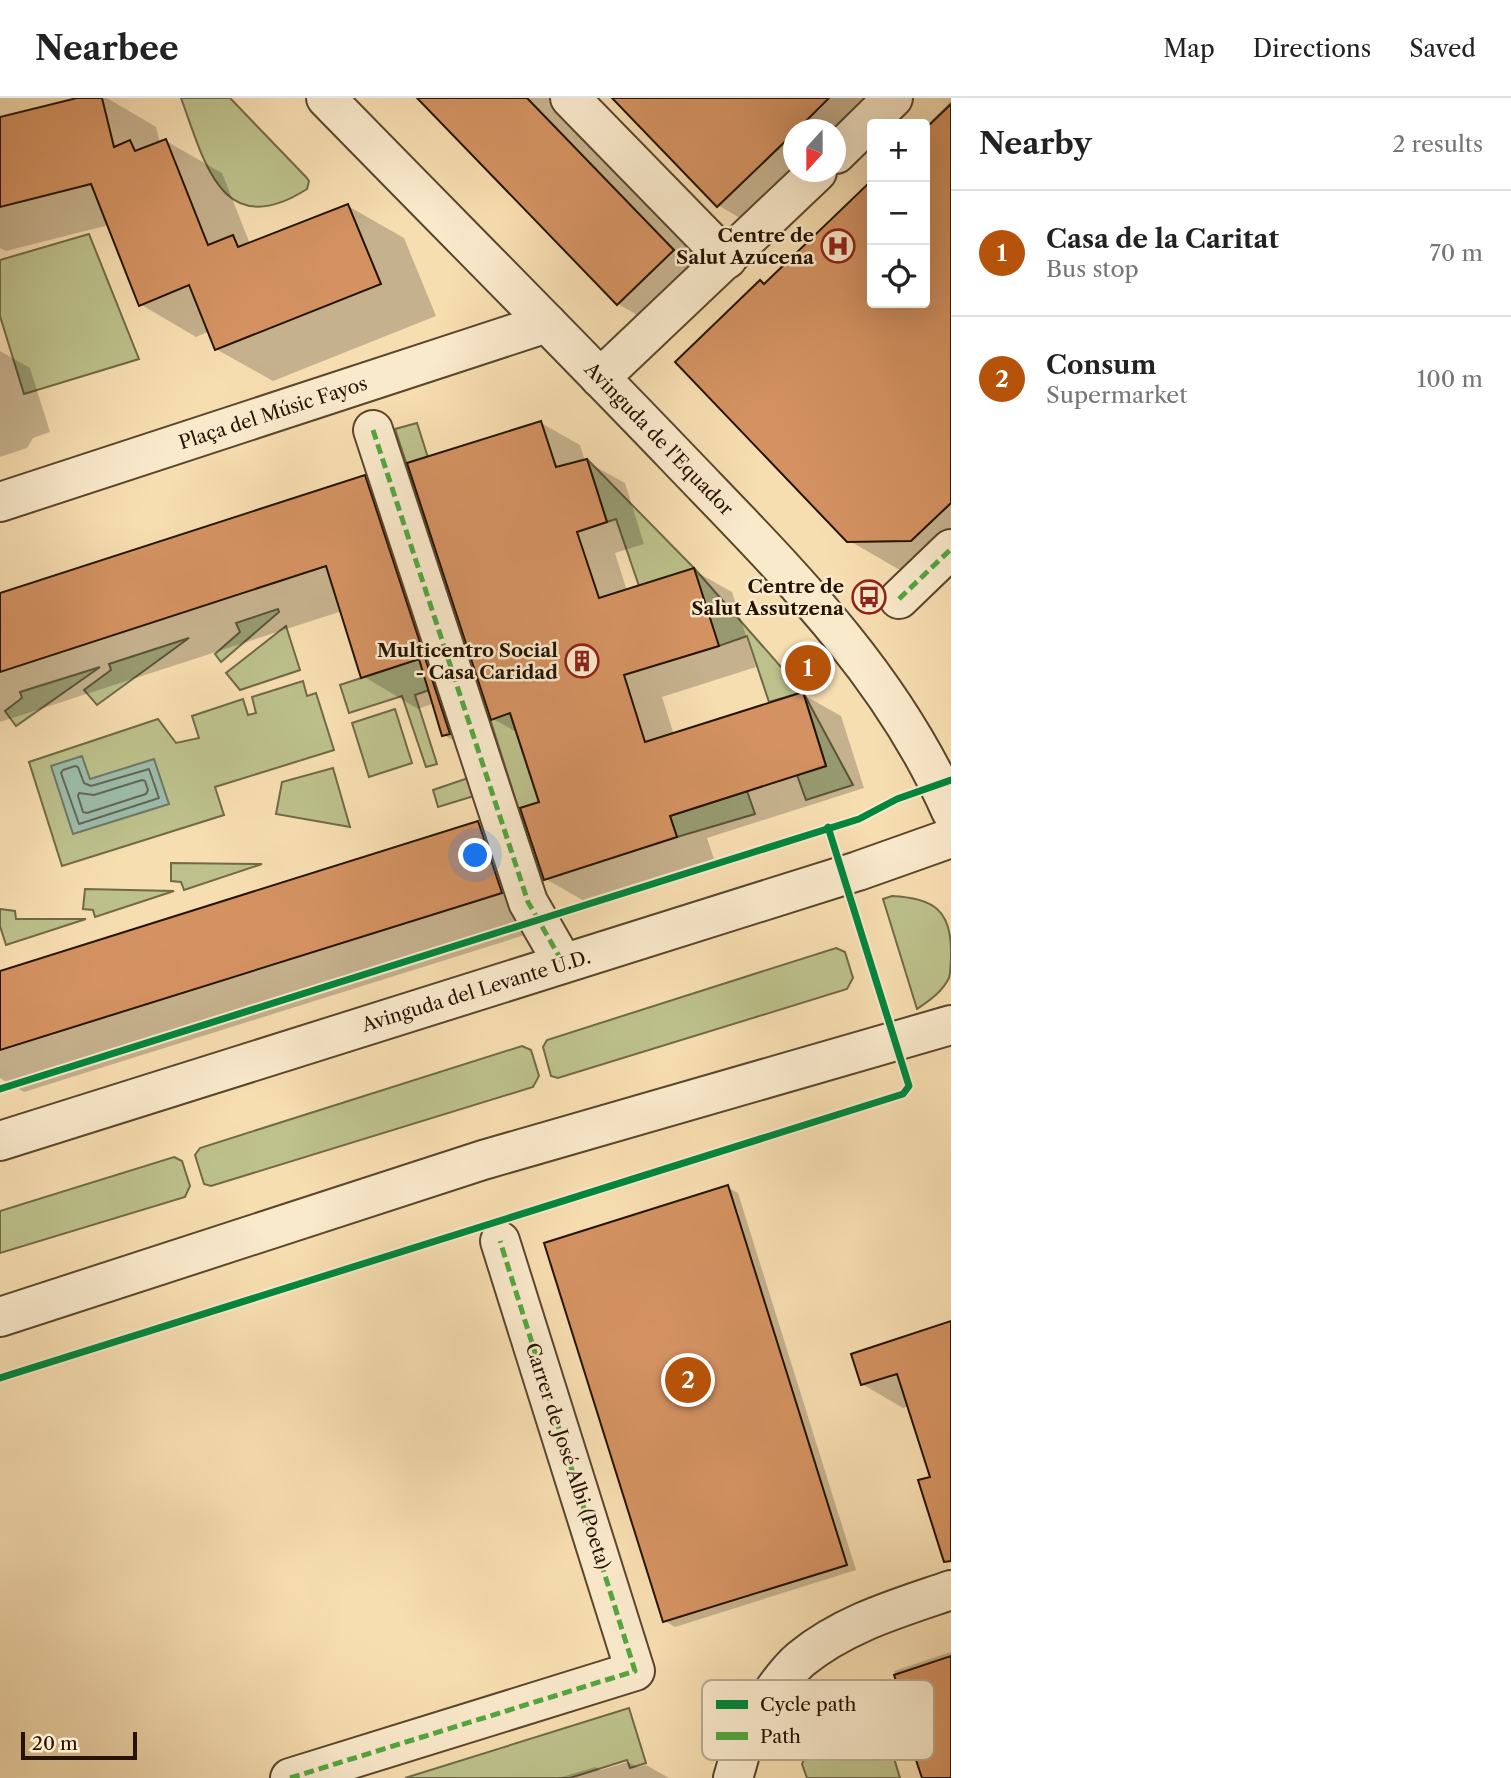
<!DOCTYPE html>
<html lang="en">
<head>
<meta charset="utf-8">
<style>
  :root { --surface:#fff; --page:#f6f6f6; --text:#222; --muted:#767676; --line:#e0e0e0; --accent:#b45309 }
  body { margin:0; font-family:"Libre Caslon Text",serif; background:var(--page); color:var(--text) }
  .controls { position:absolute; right:21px; top:21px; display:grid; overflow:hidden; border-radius:7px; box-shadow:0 7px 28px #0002 }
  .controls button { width:63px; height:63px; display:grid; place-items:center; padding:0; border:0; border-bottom:2px solid var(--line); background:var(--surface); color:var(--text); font:35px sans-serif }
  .compass { position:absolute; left:783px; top:21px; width:63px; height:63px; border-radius:50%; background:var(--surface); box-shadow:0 7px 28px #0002; rotate:201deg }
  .scale { position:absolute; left:21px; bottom:18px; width:116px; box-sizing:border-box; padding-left:7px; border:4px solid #251300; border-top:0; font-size:19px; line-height:24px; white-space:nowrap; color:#251300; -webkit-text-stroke:5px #faeacc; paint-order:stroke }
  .you { position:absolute; left:476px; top:758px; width:24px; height:24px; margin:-18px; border:5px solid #fff; border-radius:50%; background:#1a73e8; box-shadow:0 0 0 10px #1a73e833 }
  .badge { display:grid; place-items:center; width:46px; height:46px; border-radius:50%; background:var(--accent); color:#fff; font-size:23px; font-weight:700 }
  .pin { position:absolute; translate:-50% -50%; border:4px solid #fff; box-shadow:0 2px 7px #0006 }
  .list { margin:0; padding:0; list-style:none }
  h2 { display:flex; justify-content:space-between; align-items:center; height:91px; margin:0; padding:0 28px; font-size:30px }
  h2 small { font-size:23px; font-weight:400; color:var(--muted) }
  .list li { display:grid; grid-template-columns:46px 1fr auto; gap:21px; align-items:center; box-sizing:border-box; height:126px; padding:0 28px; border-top:2px solid var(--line) }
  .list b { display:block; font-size:26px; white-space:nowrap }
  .list p { margin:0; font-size:23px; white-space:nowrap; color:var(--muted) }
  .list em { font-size:23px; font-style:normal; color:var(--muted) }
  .icon { flex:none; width:38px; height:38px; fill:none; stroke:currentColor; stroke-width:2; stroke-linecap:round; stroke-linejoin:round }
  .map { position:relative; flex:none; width:951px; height:1680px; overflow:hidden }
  header { display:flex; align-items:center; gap:42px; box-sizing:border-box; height:98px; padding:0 35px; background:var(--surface); border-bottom:2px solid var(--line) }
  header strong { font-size:33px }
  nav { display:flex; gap:38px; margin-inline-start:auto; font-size:24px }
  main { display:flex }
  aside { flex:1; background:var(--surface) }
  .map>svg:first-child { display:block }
  .green { fill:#bdc18c; stroke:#716a46; stroke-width:2 }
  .water { fill:#9dbcab; stroke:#6d7867; stroke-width:2 }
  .shadow { fill:#0003 }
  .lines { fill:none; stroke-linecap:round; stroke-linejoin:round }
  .shore { stroke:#616856; stroke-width:2 }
  .building { fill:#d49262; stroke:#251300; stroke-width:2 }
  .minor-casing { stroke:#5a462c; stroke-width:42 }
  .minor { stroke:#faeacc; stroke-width:38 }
  .quiet { stroke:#53a840; stroke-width:5; stroke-dasharray:10 5; stroke-linecap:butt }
  .cycleway-casing { stroke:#faeacc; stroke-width:11 }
  .cycleway { stroke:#00873e; stroke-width:7 }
  .labels { text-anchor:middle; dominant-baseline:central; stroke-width:5; stroke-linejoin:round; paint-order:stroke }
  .poi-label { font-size:19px; font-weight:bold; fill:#251300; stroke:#faeacc; text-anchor:end }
  .street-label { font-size:19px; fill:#251300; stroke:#faeacc }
  .key { fill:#faeacc; stroke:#baaa8f; stroke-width:2 }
  .key-label { font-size:19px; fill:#251300 }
</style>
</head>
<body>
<header>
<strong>Nearbee</strong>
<nav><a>Map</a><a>Directions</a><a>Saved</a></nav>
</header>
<main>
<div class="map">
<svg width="951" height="1680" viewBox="0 0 951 1680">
  <rect width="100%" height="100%" fill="#f7deb1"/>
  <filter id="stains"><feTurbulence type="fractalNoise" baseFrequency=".00286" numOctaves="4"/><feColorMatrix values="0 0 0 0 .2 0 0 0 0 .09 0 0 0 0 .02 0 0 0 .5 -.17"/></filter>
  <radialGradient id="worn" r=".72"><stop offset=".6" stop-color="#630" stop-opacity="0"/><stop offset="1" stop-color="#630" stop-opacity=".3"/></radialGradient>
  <g class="green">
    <path d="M 181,0 L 230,0 L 306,79 L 309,83 L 307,91 C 221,146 204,62 181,0 Z"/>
    <polygon points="89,136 139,261 24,296 0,218 0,162"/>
    <polygon points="417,325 478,517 459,524 395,331"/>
    <polygon points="587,361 694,470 803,594 853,687 806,702 797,677 826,668 803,594 769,604 747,538 719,548 639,488 616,421 607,424"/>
    <polygon points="278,511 279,514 221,564 215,556 240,534 236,525"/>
    <polygon points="286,528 300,572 240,592 226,575"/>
    <polygon points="189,540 97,607 84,592 111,572 109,566"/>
    <polygon points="431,557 441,588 415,597 437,666 426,669 402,598 349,615 340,587"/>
    <polygon points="100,569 16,628 5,613 22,600 20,594"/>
    <polygon points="303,583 307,598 316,595 334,652 215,689 224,717 62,768 29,664 158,621 176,645 199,640 192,618 243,601 248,617 256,615 252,599"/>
    <polygon points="395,611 412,665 369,679 352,625"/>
    <polygon points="510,615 562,776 541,782 490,621"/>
    <polygon points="333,670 350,729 276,716 282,684"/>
    <polygon points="471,679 477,697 438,709 433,692"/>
    <polygon points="747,693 755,716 677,739 670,718"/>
    <polygon points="171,765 262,766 184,792 181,784 171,783"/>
    <polygon points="85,791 174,793 95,819 93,812 83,811"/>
    <path d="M 892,798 C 932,800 951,811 951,853 C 951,862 951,873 949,880 C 942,894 930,902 917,911 L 883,801 Z"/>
    <polygon points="0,811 15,813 16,821 86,821 6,847 0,828"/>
    <polygon points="836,850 845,854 853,880 847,891 558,980 551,978 543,949 547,942"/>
    <polygon points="522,948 531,952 539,978 533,989 211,1088 204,1086 195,1057 200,1050"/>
    <polygon points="174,1059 182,1063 190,1088 185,1099 0,1155 0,1113"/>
    <path d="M 872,1587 L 900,1680 L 807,1680 L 802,1666 C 816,1633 841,1607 872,1587 Z"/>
    <polygon points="629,1610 646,1665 630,1670 627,1662 570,1680 405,1680"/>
  </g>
  <polygon class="water" points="82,658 90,681 154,661 169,706 73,736 51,668"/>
  <g class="shadow">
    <polygon points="85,0 107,0 156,29 160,45 166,43 222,75 250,146 348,108 404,140 436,218 273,283 216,251 210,233 196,239 140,206 109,127 6,153 0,150 0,21"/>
    <polygon points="418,0 552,0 550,2 725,183 671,236 618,206"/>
    <polygon points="637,0 906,0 836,32 794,32 794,74 767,136 718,107"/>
    <polygon points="951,3 951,471 898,471 848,442 765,187 872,84 872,205 925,205 925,29"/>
    <polygon points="0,253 30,270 50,334 33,340 27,350 0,359"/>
    <polygon points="541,325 580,347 585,363 625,385 644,446 615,455 627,493 693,472 732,494 756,569 662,599 674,637 802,596 841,618 864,690 707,740 714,761 584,803 541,778 557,827 24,994 0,980 0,875 478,724 538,759 541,705 518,635 488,618 504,667 499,669 444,637 434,605 418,611 363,578 342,513 0,624 0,497 365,379 425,414"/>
    <polygon points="727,1089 738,1095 856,1472 675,1529 665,1523"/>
    <polygon points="951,1223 951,1430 909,1308 903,1310 862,1286"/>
    <polygon points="951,1554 951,1680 923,1680 912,1625 894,1573"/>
    <polygon points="628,1664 637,1669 646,1667 669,1680 558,1680 595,1669 601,1672"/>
  </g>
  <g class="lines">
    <g class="shore">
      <polygon points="75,668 78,669 84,685 91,688 149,671 159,700 79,726 61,675 63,672"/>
      <polygon points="142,682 145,683 148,692 146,696 87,715 83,714 78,698 79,695 94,697"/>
    </g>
  </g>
  <g class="building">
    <polygon points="77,0 102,0 114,49 130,42 135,53 166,41 208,147 233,137 238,149 348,106 381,186 215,252 189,187 139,208 91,86 0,109 0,19"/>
    <polygon points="417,0 527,0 674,152 617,207"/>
    <polygon points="612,0 829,0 797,32 794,32 794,35 717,109"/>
    <polygon points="951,6 951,405 911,443 847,444 675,264 760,182 764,186 872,82 872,205 925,205 925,31"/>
    <polygon points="541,323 556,369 587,361 607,424 577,434 599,500 694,470 719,548 624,577 645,644 803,594 826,668 670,718 677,739 544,782 520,710 539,704 510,615 491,622 407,365"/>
    <polygon points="365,377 450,636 442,638 419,561 361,580 326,468 0,574 0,495"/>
    <polygon points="478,723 502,795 0,952 0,873"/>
    <polygon points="728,1087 847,1467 663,1524 544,1145"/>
    <polygon points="951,1223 951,1463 944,1464 918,1382 930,1379 897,1276 861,1287 851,1256"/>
    <polygon points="951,1558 951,1680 922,1680 904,1626 910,1624 894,1577"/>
  </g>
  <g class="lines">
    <defs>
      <g id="minor">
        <path d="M 326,0 C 442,119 559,236 674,356 C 780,467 889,571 951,713"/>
        <polyline points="570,0 727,161"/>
        <polyline points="836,56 893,0"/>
        <polyline points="600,280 817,74"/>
        <polyline points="373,332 528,804 563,865"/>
        <polyline points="0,404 547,225"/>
        <polyline points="899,501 951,451"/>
        <polyline points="0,1043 858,773 951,740"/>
        <polyline points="0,1219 483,1062 951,927"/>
        <polyline points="290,1680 635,1573 500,1143"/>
        <path d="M 733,1680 C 738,1665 741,1648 748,1635 C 760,1612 782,1577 801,1561 C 845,1525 899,1510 951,1492"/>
      </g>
    </defs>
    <use href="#minor" class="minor-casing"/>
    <use href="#minor" class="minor"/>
    <g class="quiet">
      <polyline points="373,332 528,804 563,865"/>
      <polyline points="899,501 951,451"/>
      <polyline points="290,1680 635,1573 500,1143"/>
    </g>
    <defs>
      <g id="cycleway">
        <polyline points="0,991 859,721 897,701 951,682"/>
        <polyline points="0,1280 903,996 909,988 828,729"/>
      </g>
    </defs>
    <use href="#cycleway" class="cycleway-casing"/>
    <use href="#cycleway" class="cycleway"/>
  </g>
  <defs>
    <symbol id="hospital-ring" viewBox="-11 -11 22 22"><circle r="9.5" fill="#faeacc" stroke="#8f2418" stroke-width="1.5"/><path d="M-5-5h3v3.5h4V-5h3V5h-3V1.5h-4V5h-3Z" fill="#8f2418"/></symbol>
    <symbol id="bus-ring" viewBox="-11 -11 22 22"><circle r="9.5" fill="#faeacc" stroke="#8f2418" stroke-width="1.5"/><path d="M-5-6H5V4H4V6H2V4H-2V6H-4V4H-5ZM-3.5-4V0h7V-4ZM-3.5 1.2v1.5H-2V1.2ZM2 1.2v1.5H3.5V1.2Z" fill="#8f2418"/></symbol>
    <symbol id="building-ring" viewBox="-11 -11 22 22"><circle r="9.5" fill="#faeacc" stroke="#8f2418" stroke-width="1.5"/><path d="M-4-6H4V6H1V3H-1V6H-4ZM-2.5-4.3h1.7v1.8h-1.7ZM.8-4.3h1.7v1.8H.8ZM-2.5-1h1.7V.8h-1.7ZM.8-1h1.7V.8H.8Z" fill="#8f2418"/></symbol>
  </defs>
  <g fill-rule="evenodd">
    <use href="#hospital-ring" x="819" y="129" width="38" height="38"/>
    <use href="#bus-ring" x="850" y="480" width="38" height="38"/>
    <use href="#building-ring" x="563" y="544" width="38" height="38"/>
  </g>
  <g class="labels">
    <g class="poi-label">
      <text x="814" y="137">Centre de<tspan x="814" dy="22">Salut Azucena</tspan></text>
      <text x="844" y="488">Centre de<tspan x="844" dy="22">Salut Assutzena</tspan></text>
      <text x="558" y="552">Multicentro Social<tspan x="558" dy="22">- Casa Caridad</tspan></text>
    </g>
    <g class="street-label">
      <text transform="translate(273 315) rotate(-18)">Plaça del Músic Fayos</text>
      <text transform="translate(659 341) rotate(46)">Avinguda de l'Equador</text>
      <text transform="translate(476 893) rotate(-17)">Avinguda del Levante U.D.</text>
      <text transform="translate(568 1358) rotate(72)">Carrer de José Albi (Poeta)</text>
    </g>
  </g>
  <rect x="702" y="1582" width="232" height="80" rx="10" class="key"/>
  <rect x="716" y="1602" width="32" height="9" fill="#00873e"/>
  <rect x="716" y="1634" width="32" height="8" fill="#53a840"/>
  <g class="key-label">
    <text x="760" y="1613">Cycle path</text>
    <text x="760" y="1645">Path</text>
  </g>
  <rect width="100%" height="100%" filter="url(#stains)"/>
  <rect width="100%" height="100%" fill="url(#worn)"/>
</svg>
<div class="controls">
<button>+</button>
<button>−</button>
<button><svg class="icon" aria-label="locate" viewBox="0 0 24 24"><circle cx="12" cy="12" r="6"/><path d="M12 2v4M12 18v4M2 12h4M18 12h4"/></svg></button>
</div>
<svg class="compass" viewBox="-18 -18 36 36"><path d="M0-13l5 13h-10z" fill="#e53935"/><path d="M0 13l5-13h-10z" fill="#767676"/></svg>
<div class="scale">20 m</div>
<div class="you"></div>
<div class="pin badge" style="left:808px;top:570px">1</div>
<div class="pin badge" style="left:688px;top:1282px">2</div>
</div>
<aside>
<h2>Nearby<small>2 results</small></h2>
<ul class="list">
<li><span class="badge">1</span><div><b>Casa de la Caritat</b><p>Bus stop</p></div><em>70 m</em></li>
<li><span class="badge">2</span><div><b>Consum</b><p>Supermarket</p></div><em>100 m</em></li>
</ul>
</aside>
</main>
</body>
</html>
